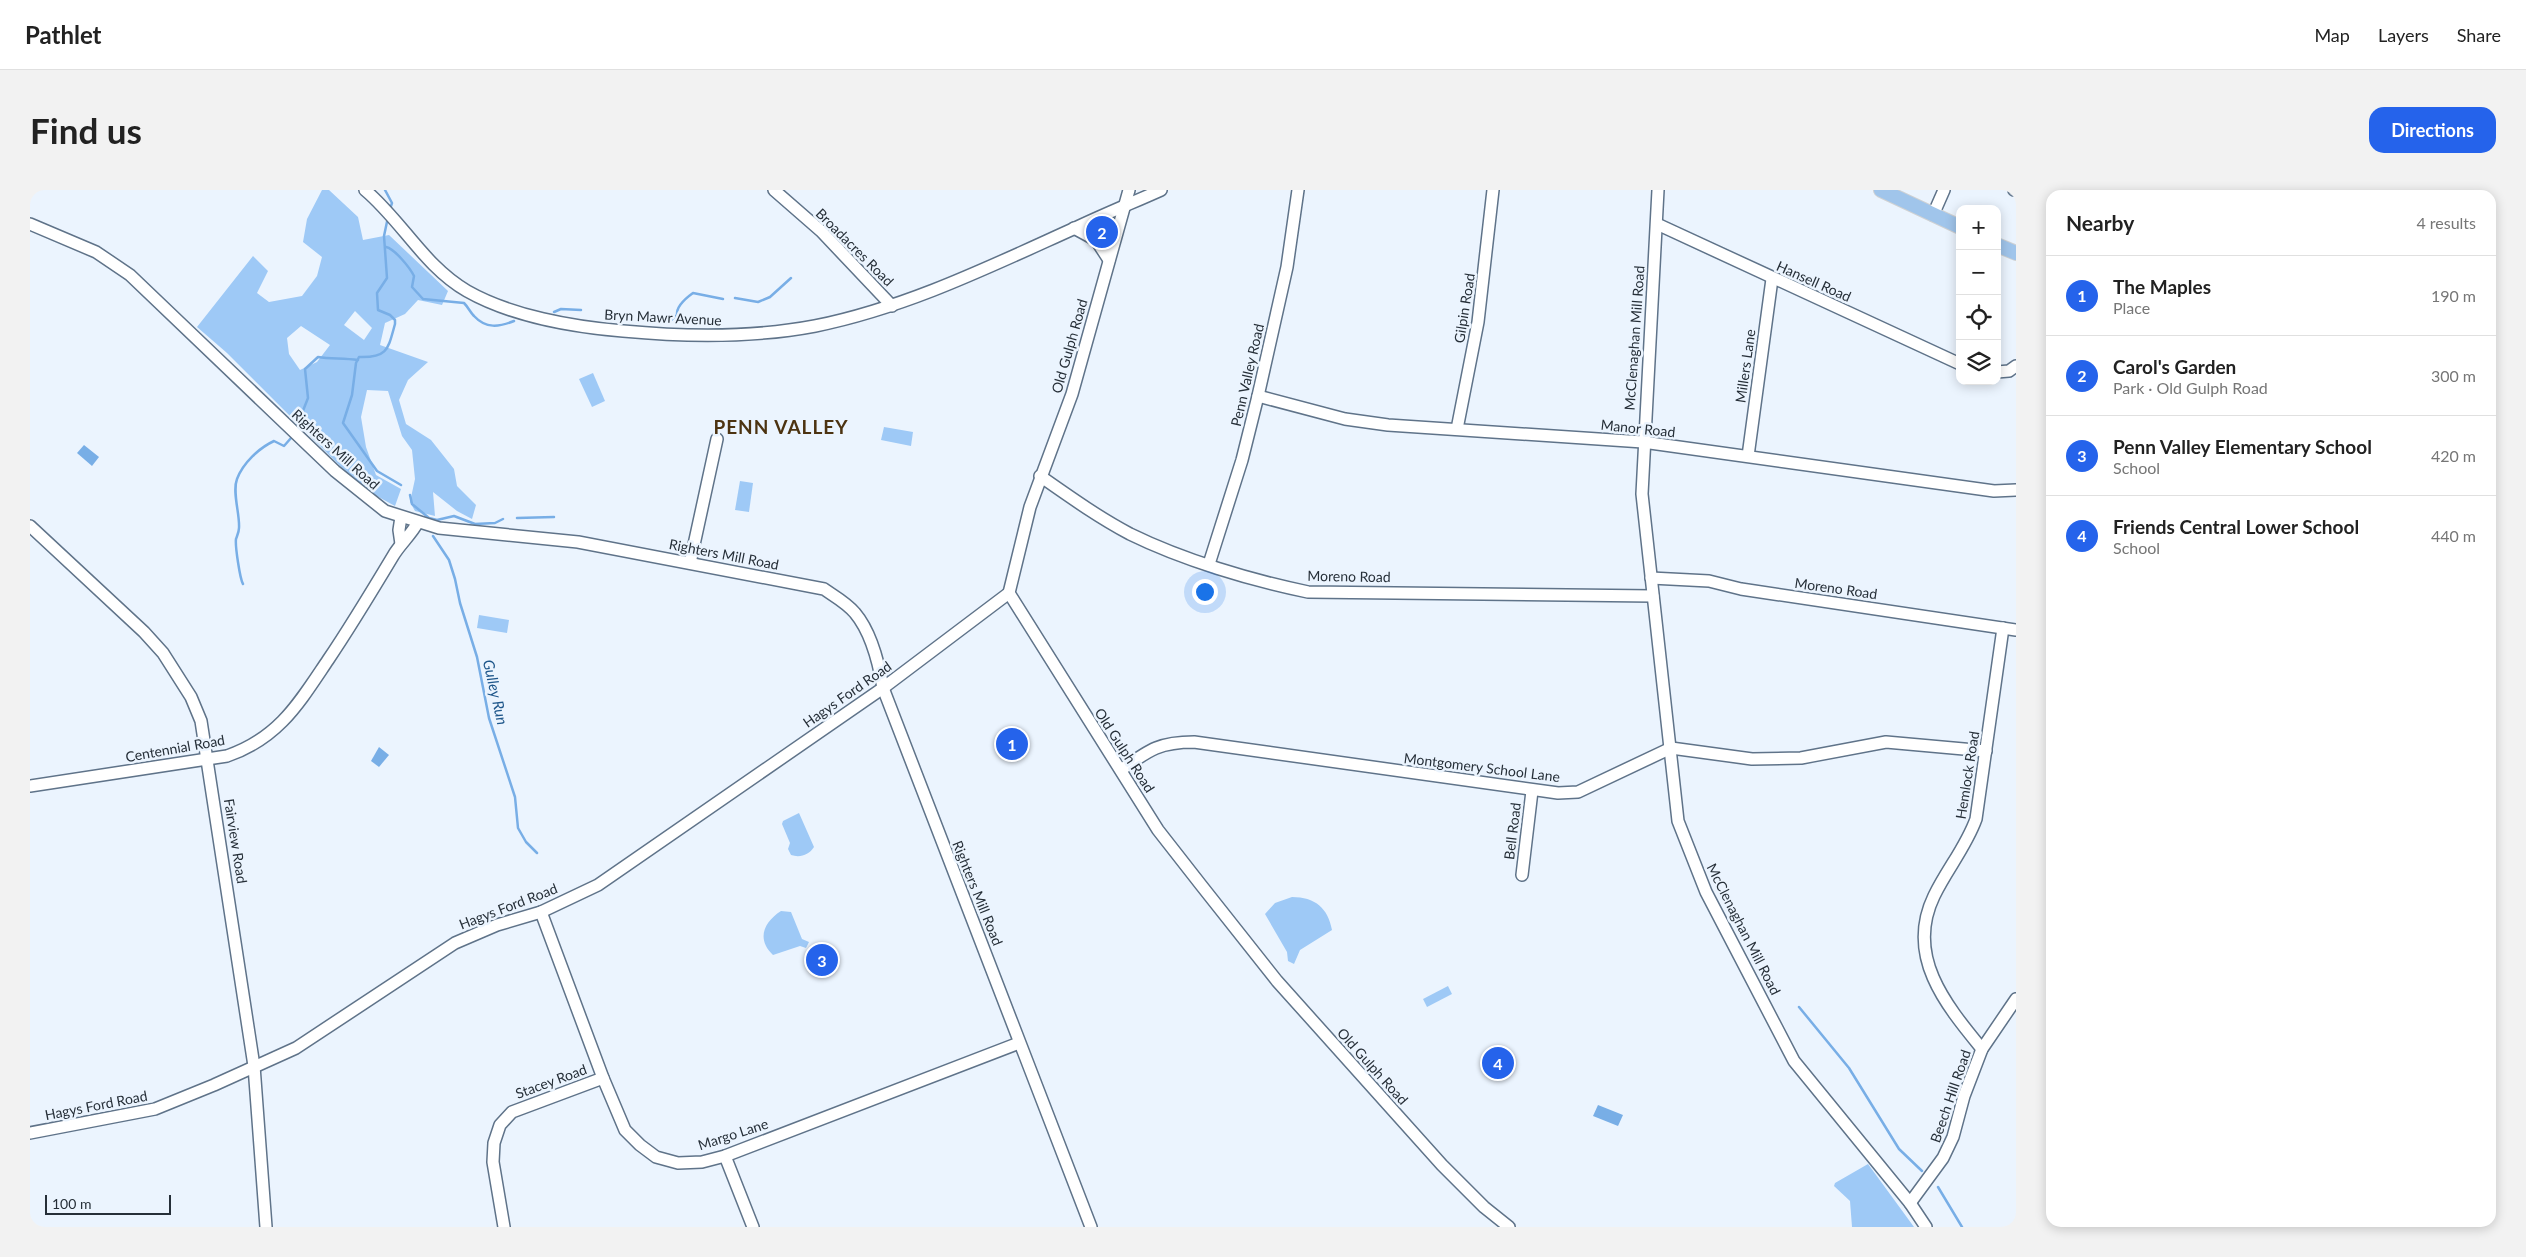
<!DOCTYPE html>
<html lang="en">
<head>
<meta charset="utf-8">
<style>
  :root { --surface:#fff; --page:#f2f2f2; --text:#222; --muted:#767676; --line:#e0e0e0; --accent:#2563eb }
  body { margin:0; font-family:Lato,sans-serif; background:var(--page); color:var(--text) }
  .controls { position:absolute; right:15px; top:15px; display:grid; overflow:hidden; border-radius:10px; box-shadow:0 2px 12px #0003 }
  .controls button { width:45px; height:45px; display:grid; place-items:center; padding:0; border:0; border-bottom:1px solid var(--line); background:var(--surface); color:var(--text); font:25px sans-serif }
  .scale { position:absolute; left:15px; bottom:12px; width:126px; box-sizing:border-box; padding-left:5px; border:2px solid #262f38; border-top:0; font-size:14px; line-height:18px; white-space:nowrap; color:#262f38; -webkit-text-stroke:4px #ebf4fe; paint-order:stroke }
  .you { position:absolute; left:1174px; top:401px; width:18px; height:18px; margin:-12px; border:4px solid #fff; border-radius:50%; background:#1a73e8; box-shadow:0 0 0 8px #1a73e833 }
  .badge { display:grid; place-items:center; width:32px; height:32px; border-radius:50%; background:var(--accent); color:#fff; font-size:16px; font-weight:700 }
  .pin { position:absolute; translate:-50% -50%; border:2px solid #fff; box-shadow:0 1px 5px #0006 }
  .list { margin:0; padding:0; list-style:none }
  h2 { display:flex; justify-content:space-between; align-items:center; height:65px; margin:0; padding:0 20px; font-size:21px }
  h2 small { font-size:16px; font-weight:400; color:var(--muted) }
  .list li { display:grid; grid-template-columns:32px 1fr auto; gap:15px; align-items:center; box-sizing:border-box; height:80px; padding:0 20px; border-top:1px solid var(--line) }
  .list b { display:block; font-size:19px; white-space:nowrap }
  .list p { margin:0; font-size:16px; white-space:nowrap; color:var(--muted) }
  .list em { font-size:16px; font-style:normal; color:var(--muted) }
  .icon { flex:none; width:28px; height:28px; fill:none; stroke:currentColor; stroke-width:2; stroke-linecap:round; stroke-linejoin:round }
  .map { position:relative; flex:none; width:1986px; height:1037px; overflow:hidden; border-radius:15px }
  header { display:flex; align-items:center; gap:30px; box-sizing:border-box; height:70px; padding:0 25px; background:var(--surface); border-bottom:1px solid var(--line) }
  header strong { font-size:24px }
  nav { display:flex; gap:28px; margin-inline-start:auto; font-size:18px }
  .intro { display:flex; align-items:center; justify-content:space-between; box-sizing:border-box; height:120px; padding:0 30px }
  h1 { margin:0; font-size:35px }
  .button { padding:12px 22px; border-radius:15px; background:var(--accent); color:#fff; font-size:18px; font-weight:700 }
  main { display:flex; gap:30px; padding:0 30px }
  aside { flex:1; background:var(--surface); border-radius:15px; box-shadow:0 2px 12px #0003 }
  .map>svg:first-child { display:block }
  .green { fill:#9ec9f6; fill-rule:evenodd }
  .water { fill:#78aee6 }
  .lines { fill:none; stroke-linecap:round; stroke-linejoin:round }
  .stream { stroke:#78aee6; stroke-width:2.5 }
  .minor-casing { stroke:#5f7389; stroke-width:14 }
  .major-casing { stroke:#cfd1d3; stroke-width:16 }
  .minor { stroke:#fff; stroke-width:11 }
  .major { stroke:#a0c5eb; stroke-width:14 }
  .labels { text-anchor:middle; dominant-baseline:central; stroke-width:5; stroke-linejoin:round; paint-order:stroke }
  .street-label { font-size:14px; fill:#262f38; stroke:#ebf4fe }
  .water-label { font-size:15px; font-style:italic; fill:#1e568a; stroke:#ebf4fe }
  .district-label { font-size:19px; font-weight:bold; letter-spacing:1px; fill:#4c3311; stroke:#ebf4fe }
</style>
</head>
<body>
<header>
<strong>Pathlet</strong>
<nav><a>Map</a><a>Layers</a><a>Share</a></nav>
</header>
<div class="intro"><h1>Find us</h1><a class="button">Directions</a></div>
<main>
<div class="map">
<svg width="1986" height="1037" viewBox="0 0 1986 1037">
  <rect width="100%" height="100%" fill="#ebf4fe"/>
  <g class="green">
    <path d="M 292,0 L 299,0 L 328,27 L 333,50 L 359,45 L 418,101 L 412,115 L 388,110 L 375,124 L 355,133 L 350,155 L 398,172 L 378,190 L 369,210 L 376,234 L 401,250 L 424,279 L 427,296 L 446,315 L 442,329 L 427,321 L 403,302 L 405,326 L 385,321 L 380,312 L 385,289 L 382,260 L 372,246 L 358,201 L 337,200 L 331,227 L 336,257 L 346,285 L 371,299 L 365,316 L 332,298 L 197,163 L 167,137 L 223,66 L 238,81 L 227,103 L 239,112 L 272,106 L 287,86 L 292,67 L 273,52 L 277,29 ZM 325,121 L 342,138 L 334,150 L 314,135 ZM 271,136 L 300,155 L 287,172 L 270,180 L 259,164 L 257,148 Z"/>
    <polygon points="1078,29 1084,34 1078,54 1075,54 1060,40 1062,37"/>
    <polygon points="563,183 575,211 562,217 549,189"/>
    <polygon points="854,237 883,242 881,256 851,250"/>
    <polygon points="710,291 723,293 719,322 705,320"/>
    <polygon points="449,425 479,430 477,443 447,438"/>
    <path d="M 769,623 L 784,657 C 779,665 770,668 761,665 L 758,659 L 760,653 L 752,634 L 753,631 Z"/>
    <path d="M 1262,707 C 1285,707 1298,718 1302,740 L 1270,760 L 1264,774 L 1258,771 L 1257,762 L 1235,724 L 1245,713 Z"/>
    <path d="M 751,721 L 761,722 L 772,749 L 779,752 L 776,758 L 770,756 L 743,765 C 726,749 734,732 751,721 Z"/>
    <polygon points="1418,796 1422,804 1397,817 1393,809"/>
    <polygon points="1838,974 1884,1037 1822,1037 1820,1011 1804,996 1805,993"/>
  </g>
  <g class="water">
    <polygon points="54,255 69,267 62,276 47,263"/>
    <polygon points="349,557 359,565 349,577 341,571"/>
    <polygon points="1568,915 1593,925 1588,936 1563,926"/>
  </g>
  <g class="lines">
    <g class="stream">
      <polyline points="355,0 362,13 360,19"/>
      <path d="M 358,27 L 354,46 L 357,88 L 347,103 L 348,120 L 360,125 L 365,130 L 365,134 C 358,159 358,168 329,167 L 326,173 L 322,205 L 313,233 L 347,281 L 371,295"/>
      <path d="M 356,57 C 365,59 380,78 384,86 L 382,97 L 393,109 L 434,113 C 438,117 440,122 444,126 C 456,139 469,137 484,131"/>
      <polyline points="705,108 728,112 740,107 761,88"/>
      <polyline points="524,122 531,119 551,120"/>
      <path d="M 640,131 L 647,125 C 646,116 656,108 663,103 L 693,109"/>
      <path d="M 267,236 L 278,208 L 275,179 L 288,167 C 301,169 313,168 328,170"/>
      <polyline points="380,305 382,314 399,328 407,330 424,326 445,334 465,333 473,329"/>
      <polyline points="487,328 524,327"/>
      <polyline points="403,346 419,370 425,389 430,413 447,467 459,528 485,607 488,638 496,652 507,663"/>
      <path d="M 213,394 C 210,389 205,356 206,349 C 207,346 209,342 209,338 C 210,324 202,302 207,289 C 213,273 229,258 244,251 L 254,256 L 261,248"/>
      <polyline points="1769,817 1819,878 1869,959 1892,981"/>
      <polyline points="1908,997 1932,1037"/>
    </g>
    <defs>
      <g id="minor">
        <path d="M 335,0 C 372,31 394,76 437,101 C 481,126 543,137 593,141 C 657,147 722,148 785,136 C 875,118 959,77 1043,39 C 1072,25 1102,13 1131,0"/>
        <polyline points="744,0 791,41 862,116"/>
        <polyline points="1099,0 1042,204 1000,317 979,403 1128,640 1171,695 1247,791 1412,975 1454,1017 1479,1037"/>
        <polyline points="1628,0 1612,304 1648,631 1676,702 1764,871 1880,1013 1896,1037"/>
        <polyline points="1984,0 1986,0"/>
        <polyline points="1903,25 1914,0"/>
        <path d="M 0,34 L 66,62 L 100,85 L 305,281 L 355,321 L 409,338 L 548,352 L 794,399 C 804,406 817,413 825,423 C 841,442 849,474 853,498 L 1061,1037"/>
        <polyline points="1627,34 1930,174"/>
        <polyline points="1044,38 1066,50 1079,70"/>
        <polyline points="1967,182 1979,181 1986,176"/>
        <polyline points="1228,206 1315,229 1358,235 1613,252 1964,301 1986,300"/>
        <polyline points="1427,239 1448,132 1463,0"/>
        <polyline points="1718,266 1742,89"/>
        <path d="M 1010,286 C 1040,307 1068,327 1100,344 C 1153,370 1220,390 1278,402 L 1623,406"/>
        <polyline points="0,336 114,442 133,463 161,507 171,531 224,876 236,1037"/>
        <polyline points="371,354 369,340 371,327"/>
        <polyline points="660,373 687,249"/>
        <polyline points="1179,374 1212,270 1228,206 1257,77 1268,0"/>
        <polyline points="1621,388 1679,391 1711,399 1986,440"/>
        <path d="M 1091,580 C 1119,560 1129,552 1164,552 L 1528,603 L 1548,602 L 1641,558 L 1722,569 L 1771,568 L 1856,552 L 1956,561"/>
        <path d="M 0,596 L 197,566 C 249,548 269,513 298,470 C 321,436 342,401 363,366 C 370,354 381,345 388,332"/>
        <polyline points="1492,685 1502,601"/>
        <polyline points="511,722 573,888 595,940 610,955 626,967 648,973 672,972 695,966 989,853"/>
        <path d="M 1952,859 C 1916,815 1875,766 1904,706 C 1917,679 1936,657 1946,629 L 1973,438"/>
        <polyline points="0,943 125,919 184,895 266,858 425,753 467,735 511,722 568,695 853,498 979,403"/>
        <polyline points="695,966 723,1037"/>
        <polyline points="1880,1013 1913,968 1923,947 1934,906 1952,859 1986,809"/>
        <polyline points="474,1037 463,972 464,953 470,935 482,922 573,888"/>
      </g>
      <g id="major">
        <polyline points="1851,0 1930,37"/>
        <polyline points="1967,55 1986,63"/>
      </g>
    </defs>
    <use href="#minor" class="minor-casing"/>
    <use href="#major" class="major-casing"/>
    <use href="#minor" class="minor"/>
    <use href="#major" class="major"/>
  </g>
  <g class="labels">
    <g class="street-label">
      <text transform="translate(825 57) rotate(45)">Broadacres Road</text>
      <text transform="translate(1784 91) rotate(24)">Hansell Road</text>
      <text transform="translate(1434 118) rotate(-81)">Gilpin Road</text>
      <text transform="translate(633 127) rotate(3)">Bryn Mawr Avenue</text>
      <text transform="translate(1604 148) rotate(-86)">McClenaghan Mill Road</text>
      <text transform="translate(1039 156) rotate(-74)">Old Gulph Road</text>
      <text transform="translate(1715 176) rotate(-82)">Millers Lane</text>
      <text transform="translate(1217 185) rotate(-77)">Penn Valley Road</text>
      <text transform="translate(1608 238) rotate(6)">Manor Road</text>
      <text transform="translate(306 259) rotate(42)">Righters Mill Road</text>
      <text transform="translate(694 364) rotate(11)">Righters Mill Road</text>
      <text transform="translate(1319 386) rotate(1)">Moreno Road</text>
      <text transform="translate(1806 398) rotate(8)">Moreno Road</text>
      <text transform="translate(817 504) rotate(-35)">Hagys Ford Road</text>
      <text transform="translate(145 558) rotate(-10)">Centennial Road</text>
      <text transform="translate(1095 560) rotate(57)">Old Gulph Road</text>
      <text transform="translate(1452 577) rotate(7)">Montgomery School Lane</text>
      <text transform="translate(1937 585) rotate(-81)">Hemlock Road</text>
      <text transform="translate(1482 641) rotate(-83)">Bell Road</text>
      <text transform="translate(206 651) rotate(81)">Fairview Road</text>
      <text transform="translate(948 703) rotate(68)">Righters Mill Road</text>
      <text transform="translate(478 716) rotate(-21)">Hagys Ford Road</text>
      <text transform="translate(1714 739) rotate(63)">McClenaghan Mill Road</text>
      <text transform="translate(1343 876) rotate(48)">Old Gulph Road</text>
      <text transform="translate(521 891) rotate(-20)">Stacey Road</text>
      <text transform="translate(1920 906) rotate(-71)">Beech Hill Road</text>
      <text transform="translate(66 915) rotate(-11)">Hagys Ford Road</text>
      <text transform="translate(703 944) rotate(-18)">Margo Lane</text>
    </g>
    <g class="water-label">
      <text transform="translate(466 502) rotate(77)">Gulley Run</text>
    </g>
    <g class="district-label">
      <text x="751" y="236">PENN VALLEY</text>
    </g>
  </g>
</svg>
<div class="controls">
<button>+</button>
<button>−</button>
<button><svg class="icon" aria-label="locate" viewBox="0 0 24 24"><circle cx="12" cy="12" r="6"/><path d="M12 2v4M12 18v4M2 12h4M18 12h4"/></svg></button>
<button><svg class="icon" aria-label="layers" viewBox="0 0 24 24"><path d="M12 4l9 5-9 5-9-5zM3 14l9 5 9-5"/></svg></button>
</div>
<div class="scale">100 m</div>
<div class="you"></div>
<div class="pin badge" style="left:982px;top:554px">1</div>
<div class="pin badge" style="left:1072px;top:42px">2</div>
<div class="pin badge" style="left:792px;top:770px">3</div>
<div class="pin badge" style="left:1468px;top:873px">4</div>
</div>
<aside>
<h2>Nearby<small>4 results</small></h2>
<ul class="list">
<li><span class="badge">1</span><div><b>The Maples</b><p>Place</p></div><em>190 m</em></li>
<li><span class="badge">2</span><div><b>Carol's Garden</b><p>Park · Old Gulph Road</p></div><em>300 m</em></li>
<li><span class="badge">3</span><div><b>Penn Valley Elementary School</b><p>School</p></div><em>420 m</em></li>
<li><span class="badge">4</span><div><b>Friends Central Lower School</b><p>School</p></div><em>440 m</em></li>
</ul>
</aside>
</main>
</body>
</html>
